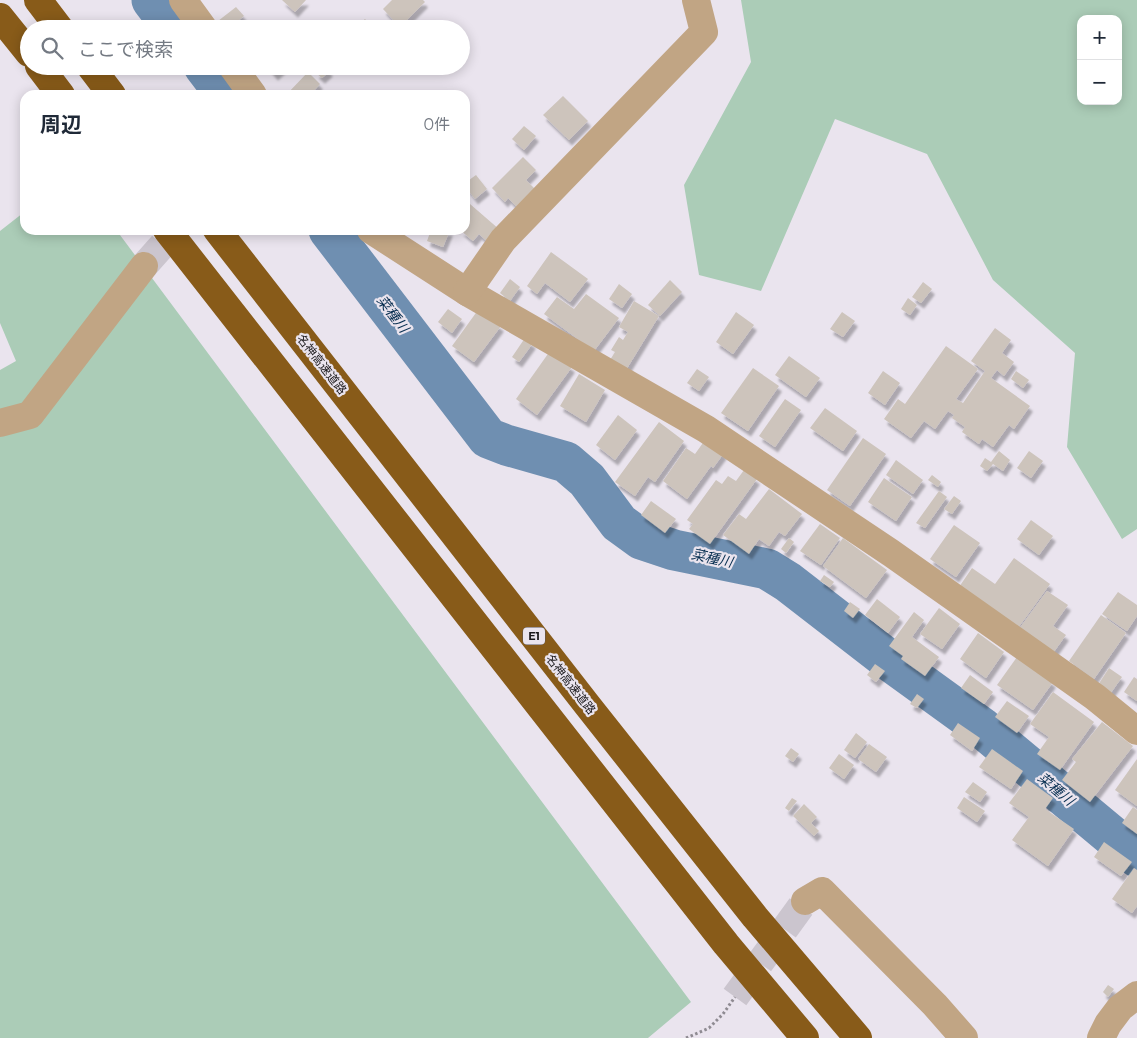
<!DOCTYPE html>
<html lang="ja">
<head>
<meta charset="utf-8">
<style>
  :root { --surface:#fff; --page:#f2f2f3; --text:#1f2937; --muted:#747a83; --line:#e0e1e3 }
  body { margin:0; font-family:Montserrat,"Noto Sans JP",sans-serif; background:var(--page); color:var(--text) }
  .controls { position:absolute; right:15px; top:15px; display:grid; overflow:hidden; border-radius:10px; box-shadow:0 2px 12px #0003 }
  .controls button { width:45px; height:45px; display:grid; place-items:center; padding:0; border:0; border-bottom:1px solid var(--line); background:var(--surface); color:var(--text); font:25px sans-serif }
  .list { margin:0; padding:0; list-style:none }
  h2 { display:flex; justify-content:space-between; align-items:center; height:65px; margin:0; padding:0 20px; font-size:21px }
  h2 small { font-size:16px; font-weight:400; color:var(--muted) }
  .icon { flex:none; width:28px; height:28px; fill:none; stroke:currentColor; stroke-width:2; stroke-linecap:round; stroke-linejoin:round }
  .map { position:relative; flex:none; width:1137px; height:1038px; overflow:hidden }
  .search { position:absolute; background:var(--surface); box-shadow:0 2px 12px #0003; left:20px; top:20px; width:450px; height:55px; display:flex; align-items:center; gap:12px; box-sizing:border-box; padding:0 18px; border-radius:28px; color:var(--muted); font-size:19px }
  .panel { position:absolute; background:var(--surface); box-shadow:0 2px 12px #0003; left:20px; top:90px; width:450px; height:145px; border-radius:15px }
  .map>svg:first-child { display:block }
  .green { fill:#abccb7; fill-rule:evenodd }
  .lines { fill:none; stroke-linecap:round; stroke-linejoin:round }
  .river { stroke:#6f8fb1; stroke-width:41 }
  .building { fill:#cdc4bc; filter:url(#shadow) }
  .minor-tunnel { stroke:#cbc5ce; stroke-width:28; stroke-dasharray:28 14; stroke-linecap:butt }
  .path { stroke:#8f8b92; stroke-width:3; stroke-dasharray:2.5 2.5; stroke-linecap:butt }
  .minor { stroke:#c1a584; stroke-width:28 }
  .highway { stroke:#885b19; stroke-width:28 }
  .labels { text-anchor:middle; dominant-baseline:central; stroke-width:4.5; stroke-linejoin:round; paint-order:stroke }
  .shield { fill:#eae4ee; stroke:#58555a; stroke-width:1 }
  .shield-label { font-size:11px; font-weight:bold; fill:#1a181b }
  .street-label { font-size:12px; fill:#1a181b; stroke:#eae4ee }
  .water-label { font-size:14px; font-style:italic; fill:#072e50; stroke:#eae4ee }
</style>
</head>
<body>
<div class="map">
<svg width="1137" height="1038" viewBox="0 0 1137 1038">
  <defs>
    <filter id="shadow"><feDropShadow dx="3" dy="5.5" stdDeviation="1" flood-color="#0004"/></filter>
  </defs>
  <rect width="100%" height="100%" fill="#eae4ee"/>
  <g class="green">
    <path d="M 741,0 L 1137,0 L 1137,529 L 1122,539 L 1067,447 L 1075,353 L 993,280 L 927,154 L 835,119 L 761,291 L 699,275 L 684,185 L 751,62 ZM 1081,19 L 1118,19 L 1118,101 L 1081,101 Z"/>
    <polygon points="23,213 25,213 25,230 97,230 120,235 691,1002 648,1038 0,1038 0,370 16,361 0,323 0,231"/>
  </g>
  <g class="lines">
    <g class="river">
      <polyline points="152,0 174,29"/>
      <polyline points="204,66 226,95"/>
      <polyline points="329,230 488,438 506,445 566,462 587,480 619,523 641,539 674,550 767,569 788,582 894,664 981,727 1137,857"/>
    </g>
  </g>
  <g class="building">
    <polygon points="282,0 306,0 295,12"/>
    <polygon points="392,0 423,0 425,2 400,27 383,9"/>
    <polygon points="236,7 244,16 228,29 224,29 218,21"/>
    <polygon points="365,19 374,29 354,29"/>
    <polygon points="267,66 285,66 275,75"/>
    <polygon points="323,66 325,66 330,71 322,78 316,73"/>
    <polygon points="308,72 320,84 310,95 286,95"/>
    <polygon points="563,96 588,121 569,140 543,115"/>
    <polygon points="524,126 536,136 524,150 512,139"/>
    <polygon points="523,157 536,170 526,180 535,189 517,207 508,198 505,202 492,188"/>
    <polygon points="476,175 487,189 475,199 465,186 465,183"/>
    <polygon points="470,204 500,230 489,243 479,234 473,241 460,230 465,230 465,210"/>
    <polygon points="431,230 450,230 443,247 427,241"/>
    <polygon points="551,252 588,279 570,302 545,283 537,294 527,286"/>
    <polygon points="510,279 520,287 510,301 500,293"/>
    <polygon points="670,280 682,292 660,316 648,305"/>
    <polygon points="923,282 932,289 921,303 912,297"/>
    <polygon points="619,284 632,294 622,308 609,299"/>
    <polygon points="586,294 619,318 594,351 544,314 557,297 574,309"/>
    <polygon points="908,298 917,305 910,315 901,309"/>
    <polygon points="634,301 659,316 626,370 610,360 615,352 611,350 619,337 623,340 628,332 619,327"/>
    <polygon points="448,309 462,319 452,333 438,322"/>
    <polygon points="478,310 501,326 474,362 452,346"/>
    <polygon points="736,312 754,325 733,354 716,342"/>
    <polygon points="842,312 855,321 843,337 830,329"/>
    <polygon points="995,328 1011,340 1002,353 1014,362 1004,376 997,370 991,378 1030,406 1014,429 1009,425 993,447 982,439 979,444 962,432 965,427 952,418 954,415 948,411 935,429 924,421 911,438 884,419 898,399 905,404 946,346 978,369 956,399 963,403 985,371 971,361"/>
    <polygon points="525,338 533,343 519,362 512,357"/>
    <polygon points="550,351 572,367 537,415 516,399"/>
    <polygon points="789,356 820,378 806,397 775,375"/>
    <polygon points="753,368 779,386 748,431 721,413"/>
    <polygon points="697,369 709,377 699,391 687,383"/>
    <polygon points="883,371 900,383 885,405 868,393"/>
    <polygon points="1016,371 1029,380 1023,388 1011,379"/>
    <polygon points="579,374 605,390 586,422 560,406"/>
    <polygon points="785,399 801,410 775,447 759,436"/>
    <polygon points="825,408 857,431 843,451 810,428"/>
    <polygon points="618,415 637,430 615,460 596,445"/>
    <polygon points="659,422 684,441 655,482 648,477 635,496 615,482"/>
    <polygon points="863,438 886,454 850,506 827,490"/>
    <polygon points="705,440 724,453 713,468 711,466 687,499 663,481 686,448 695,454"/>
    <polygon points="999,451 1010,460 1003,471 993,464 987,471 980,466 985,458 991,462"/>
    <polygon points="1029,451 1043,461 1031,478 1017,468"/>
    <polygon points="896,460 923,480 913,494 886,475"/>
    <polygon points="744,470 757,479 710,544 689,529 693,524 687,520 716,480 722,484 728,476 736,481"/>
    <polygon points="932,475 941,482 938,487 928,480"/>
    <polygon points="884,478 912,497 896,521 868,502"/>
    <polygon points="769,489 802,514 785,536 779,532 769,546 759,539 749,554 723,535 739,514 746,519"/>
    <polygon points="939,491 947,497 925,528 916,523"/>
    <polygon points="954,496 961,501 952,514 944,509"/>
    <polygon points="651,501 676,519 665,533 641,515"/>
    <polygon points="1031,520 1053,536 1039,555 1017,539"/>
    <polygon points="820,524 840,538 821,565 800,551"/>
    <polygon points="954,525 980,543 956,577 930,559"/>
    <polygon points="789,538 794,542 786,553 781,549"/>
    <polygon points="843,538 887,570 866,598 823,566"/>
    <polygon points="1014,558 1050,584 1018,628 959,587 972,568 995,584"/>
    <polygon points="824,575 834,582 830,587 820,581"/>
    <polygon points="1047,591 1068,605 1053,626 1066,635 1053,653 1019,629"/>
    <polygon points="1118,592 1137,605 1137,616 1127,631 1102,614"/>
    <polygon points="877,599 900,617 888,633 865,615"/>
    <polygon points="850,602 860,609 853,618 844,611"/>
    <polygon points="939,608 960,624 942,649 920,634"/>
    <polygon points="914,612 924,620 912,637 939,657 925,676 901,659 903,656 889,646"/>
    <polygon points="1101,615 1126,633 1094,679 1069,661"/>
    <polygon points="978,633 1004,652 986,678 960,659"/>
    <polygon points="1017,657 1053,682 1033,710 997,685"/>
    <polygon points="875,664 885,671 876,682 867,675"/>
    <polygon points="1109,668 1122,677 1110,694 1098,685"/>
    <polygon points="970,675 993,692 984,704 961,688"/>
    <polygon points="1134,677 1137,679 1137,701 1124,692"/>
    <polygon points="1053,692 1094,722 1060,770 1037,754 1049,737 1030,724"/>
    <polygon points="917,694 924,699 917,708 910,704"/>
    <polygon points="1007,701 1029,716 1017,733 995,717"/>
    <polygon points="1102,722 1133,746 1090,802 1062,780 1076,762 1072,759"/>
    <polygon points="958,723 980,738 972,751 950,735"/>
    <polygon points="856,733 867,742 855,758 844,750"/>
    <polygon points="869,744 887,757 876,772 858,759"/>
    <polygon points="791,748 799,754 793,762 785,756"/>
    <polygon points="992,749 1023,771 1011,789 979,767"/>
    <polygon points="839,754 854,765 844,779 829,768"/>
    <polygon points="1137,759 1137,806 1115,790"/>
    <polygon points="1027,779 1053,798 1045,809 1074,829 1048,866 1012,840 1029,817 1009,803"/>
    <polygon points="973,782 987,792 980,802 965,792"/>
    <polygon points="964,797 985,811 977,822 957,808"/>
    <polygon points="792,798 797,801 789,811 785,808"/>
    <polygon points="804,804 817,817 811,823 819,831 814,836 793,816"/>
    <polygon points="1133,807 1137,810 1137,834 1122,823"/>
    <polygon points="1104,842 1132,862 1121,876 1094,857"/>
    <polygon points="1134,868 1137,870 1137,906 1132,913 1112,899"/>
    <polygon points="1108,985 1114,989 1108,997 1103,992"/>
  </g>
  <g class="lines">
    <g class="minor-tunnel">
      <polyline points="144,266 176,230"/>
      <polyline points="735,997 805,901"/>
    </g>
    <polyline class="path" points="686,1038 709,1028 723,1014 735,997"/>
    <g class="minor">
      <polyline points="183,0 204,29"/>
      <polyline points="232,66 253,95"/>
      <polyline points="371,230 467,292 706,429 891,553 1095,697 1137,731"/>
      <polyline points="467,292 503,240 704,32 696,0"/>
      <polyline points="0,423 30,415 144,266"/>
      <polyline points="805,901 822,891 935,1005 964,1038"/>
      <polyline points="1101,1038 1108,1024 1120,1008 1137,995"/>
    </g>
    <g class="highway">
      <polyline points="38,0 60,29"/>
      <polyline points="0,17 29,53"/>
      <polyline points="39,66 61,95"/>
      <polyline points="90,66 112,95"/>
      <polyline points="167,230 726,944 805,1038"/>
      <polyline points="217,230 588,706 755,917 858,1038"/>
    </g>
  </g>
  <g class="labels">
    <rect class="shield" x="523" y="627.5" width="22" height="17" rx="4"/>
    <g class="shield-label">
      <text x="534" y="636">E1</text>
    </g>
    <g class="street-label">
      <text transform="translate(322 364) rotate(52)">名神高速道路</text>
      <text transform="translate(571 684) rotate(52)">名神高速道路</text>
    </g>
    <g class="water-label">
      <text transform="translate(393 314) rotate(53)">菜種川</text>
      <text transform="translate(712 558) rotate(12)">菜種川</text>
      <text transform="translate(1056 789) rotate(40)">菜種川</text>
    </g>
  </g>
</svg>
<div class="controls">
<button>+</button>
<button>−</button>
</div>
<div class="search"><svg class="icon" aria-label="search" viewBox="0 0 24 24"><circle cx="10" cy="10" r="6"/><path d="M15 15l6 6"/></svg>ここで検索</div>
<section class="panel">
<h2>周辺<small>0件</small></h2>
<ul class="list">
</ul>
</section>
</div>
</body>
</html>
